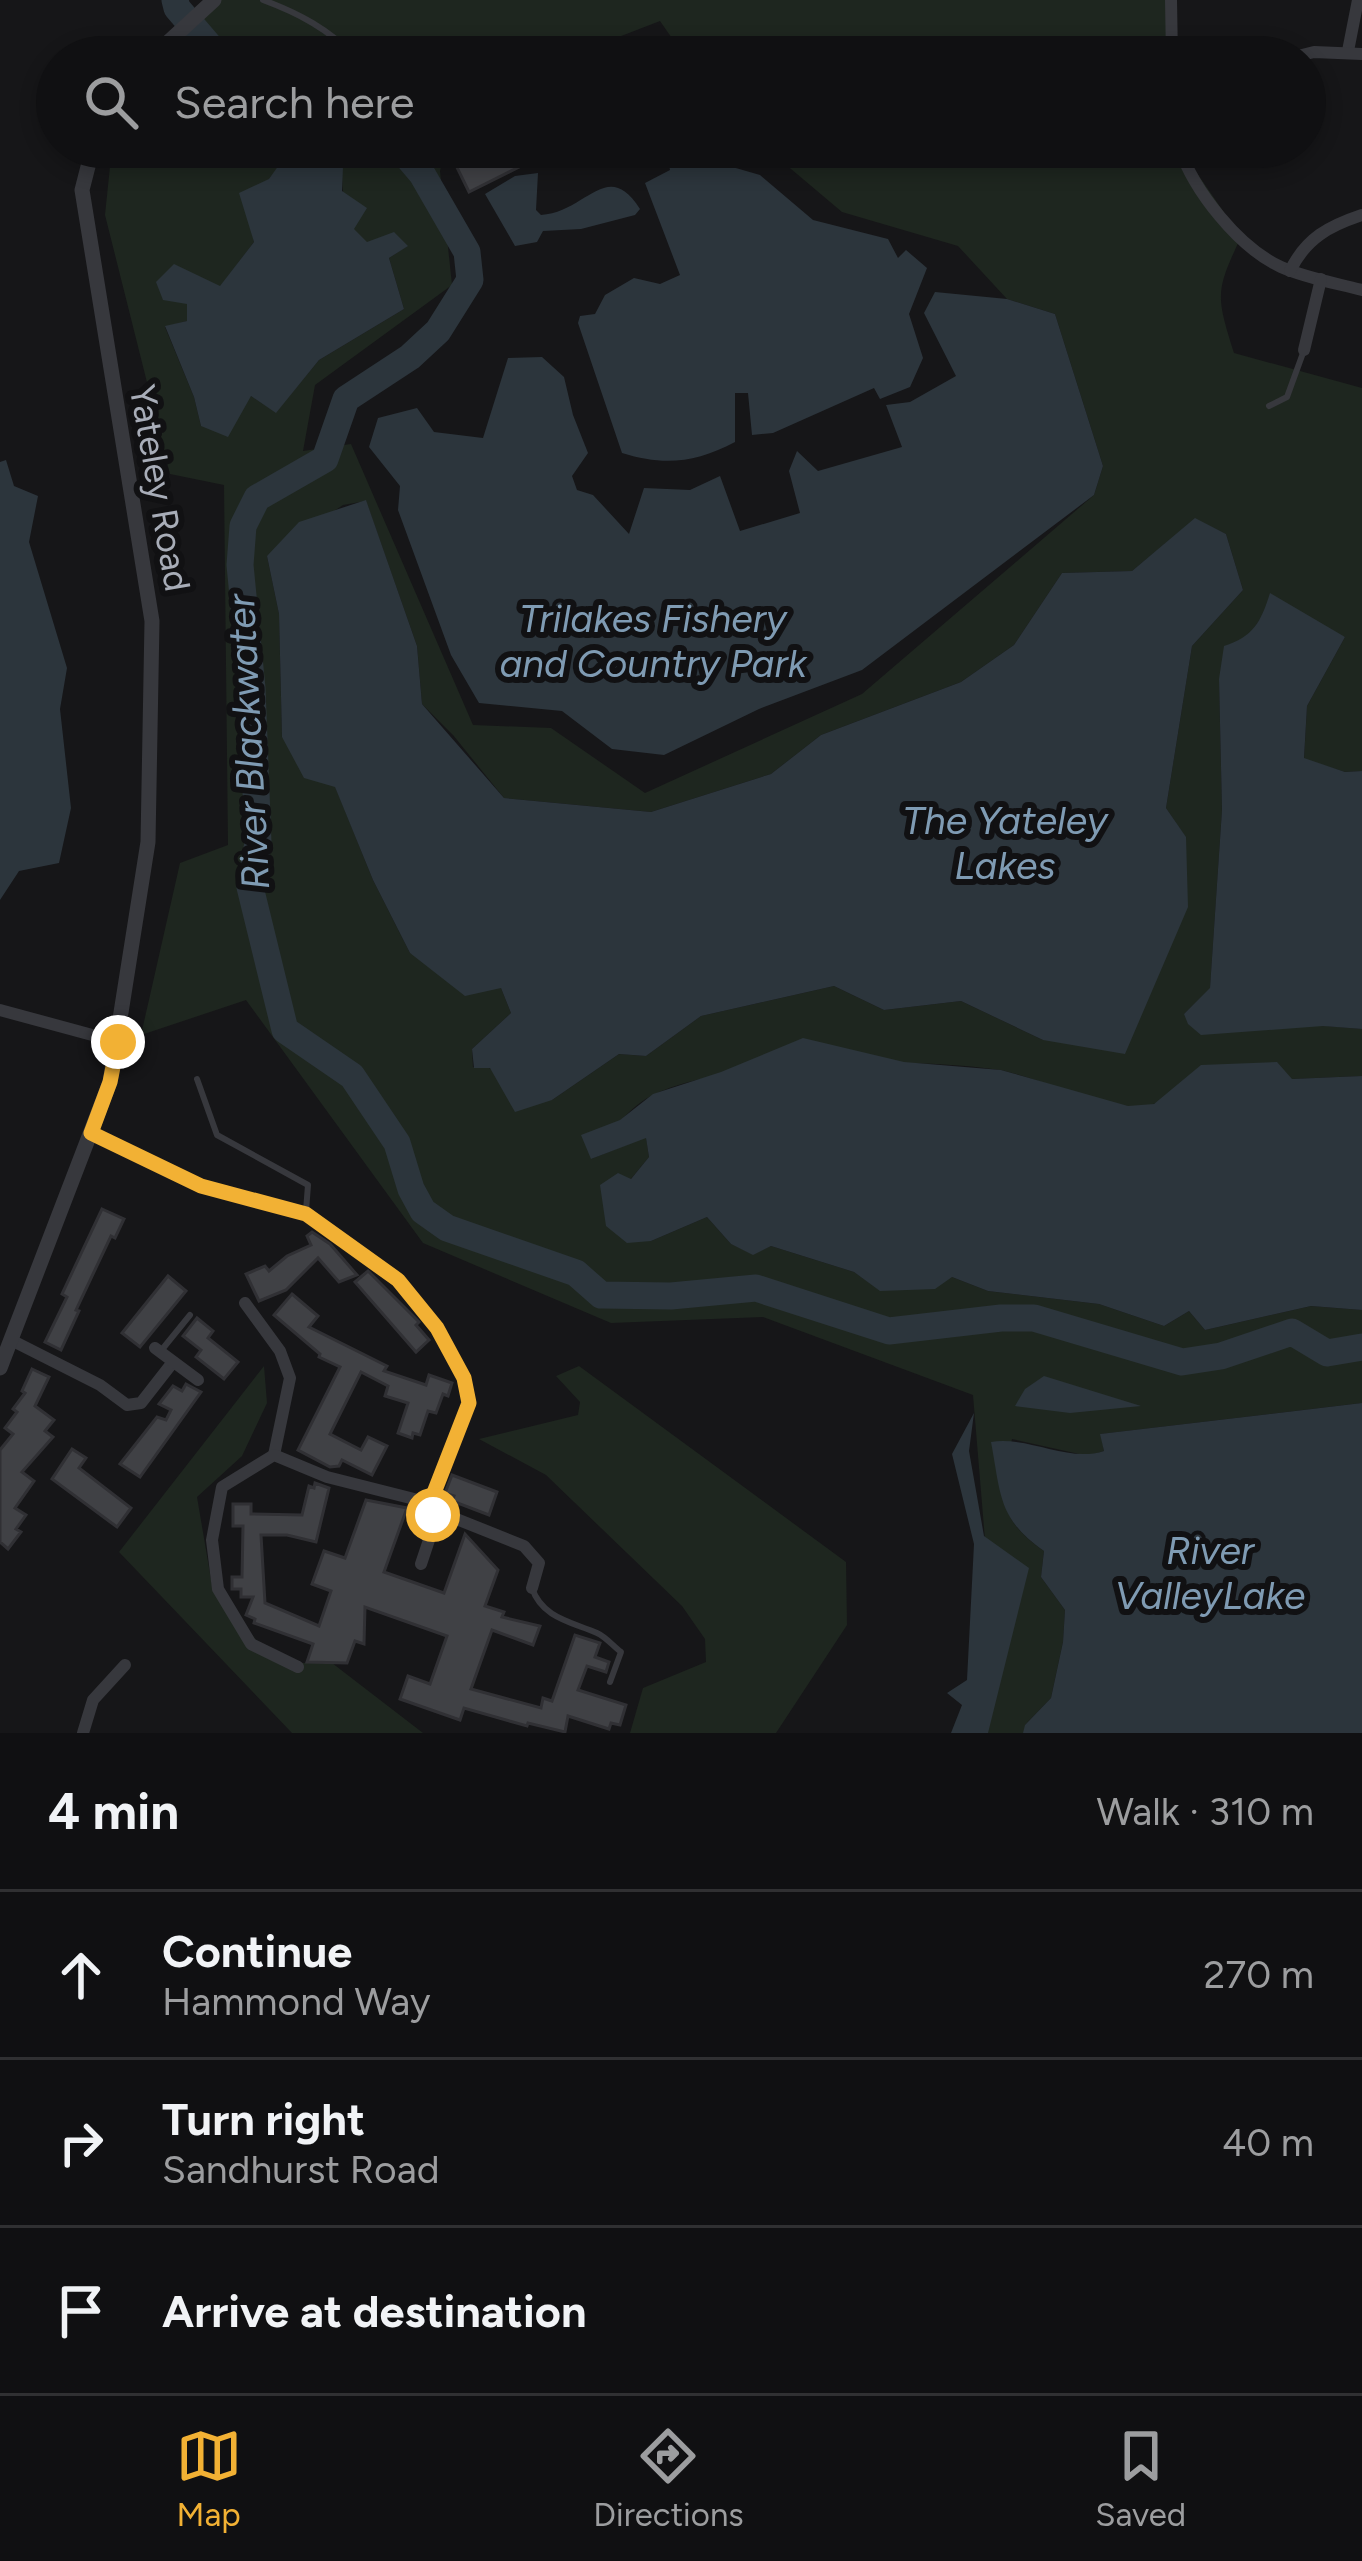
<!DOCTYPE html>
<html lang="en">
<head>
<meta charset="utf-8">
<style>
  :root { --surface:#101012; --page:#1e1e20; --text:#f1f3f6; --muted:#9c9d9f; --line:#303032; --accent:#f2b134 }
  body { margin:0; font-family:Figtree,sans-serif; background:var(--page); color:var(--text) }
  .stop { position:absolute; width:36px; height:36px; margin:-27px; border:9px solid #f2b134; border-radius:50%; background:#fff }
  .stop.end { background:#f2b134; border-color:#fff; box-shadow:0 3px 12px #0008 }
  .list { margin:0; padding:0; list-style:none }
  h2 { display:flex; justify-content:space-between; align-items:center; height:156px; margin:0; padding:0 48px; font-size:51px }
  h2 small { font-size:39px; font-weight:400; color:var(--muted) }
  .list li { display:grid; grid-template-columns:78px 1fr auto; gap:36px; align-items:center; box-sizing:border-box; height:168px; padding:0 48px; border-top:3px solid var(--line) }
  .list b { display:block; font-size:45px; white-space:nowrap }
  .list p { margin:0; font-size:39px; white-space:nowrap; color:var(--muted) }
  .list em { font-size:39px; font-style:normal; color:var(--muted) }
  .icon { flex:none; width:66px; height:66px; fill:none; stroke:currentColor; stroke-width:2; stroke-linecap:round; stroke-linejoin:round }
  .map { position:relative; flex:none; width:1362px; height:1733px; overflow:hidden }
  .search { position:absolute; background:var(--surface); box-shadow:0 6px 18px #0003; left:36px; right:36px; top:36px; height:132px; display:flex; align-items:center; gap:30px; box-sizing:border-box; padding:0 42px; border-radius:66px; color:var(--muted); font-size:45px }
  .sheet { height:660px; background:var(--surface) }
  nav { display:flex; justify-content:space-around; align-items:center; box-sizing:border-box; height:168px; border-top:3px solid var(--line); background:var(--surface); font-size:33px; color:var(--muted) }
  nav a { display:grid; justify-items:center; gap:6px }
  nav .on { color:var(--accent) }
  .map>svg:first-child { display:block }
  .green { fill:#1e261f; fill-rule:evenodd }
  .water { fill:#2c353c }
  .lines { fill:none; stroke-linecap:round; stroke-linejoin:round }
  .river { stroke:#2c353c; stroke-width:27 }
  .building { fill:#404145; stroke:#303034; stroke-width:3 }
  .service { stroke:#37383d; stroke-width:6 }
  .minor { stroke:#37383d; stroke-width:12 }
  .tertiary { stroke:#37383d; stroke-width:15 }
  .route { stroke:#f2b134; stroke-width:15 }
  .labels { text-anchor:middle; dominant-baseline:central; stroke-width:12; stroke-linejoin:round; paint-order:stroke }
  .street-label { font-size:36px; fill:#a8adb8; stroke:#111113 }
  .water-label { font-size:39px; font-style:italic; fill:#7f9bb3; stroke:#111113 }
</style>
</head>
<body>
<div class="map">
<svg width="1362" height="1733" viewBox="0 0 1362 1733">
  <rect width="100%" height="100%" fill="#161618"/>
  <g class="green">
    <polygon points="210,0 1171,0 1172,57 685,57 660,21 567,57 184,57"/>
    <path d="M 112,147 L 446,147 L 440,171 L 452,285 L 315,385 L 303,451 L 351,444 L 473,725 L 551,728 L 645,793 L 862,694 L 1094,495 L 1103,466 L 1055,314 L 1007,299 L 958,246 L 842,212 L 765,147 L 1179,147 L 1241,237 C 1215,292 1216,295 1234,353 L 1362,388 L 1362,771 L 1345,772 L 1304,759 L 1307,706 L 1345,637 L 1265,612 L 1219,679 L 1222,810 L 1210,989 L 1184,1014 L 1362,1029 L 1362,1076 L 1292,1079 L 1202,1065 C 1188,1077 1168,1099 1151,1105 C 1118,1115 1037,1077 1000,1070 C 919,1057 727,1059 655,1094 C 627,1107 609,1135 591,1159 L 646,1137 L 649,1157 L 630,1180 L 651,1241 L 707,1217 L 731,1244 L 753,1254 L 771,1246 L 854,1272 L 880,1290 L 952,1277 L 988,1291 L 1099,1304 L 1164,1326 L 1189,1311 L 1205,1330 L 1311,1306 L 1362,1310 L 1362,1403 L 1101,1434 L 1104,1451 L 1088,1456 L 1012,1439 C 1001,1494 994,1516 1044,1551 L 1041,1577 L 1065,1610 L 1063,1642 L 1051,1698 L 1025,1725 L 1029,1733 L 955,1733 L 990,1600 L 973,1395 L 763,1317 L 611,1323 L 423,1243 L 246,1000 L 141,1035 L 180,863 L 228,845 L 224,485 L 170,474 L 105,215 ZM 324,154 L 342,167 C 342,189 343,230 366,242 C 376,247 396,245 407,246 L 389,258 L 404,309 L 319,360 L 276,412 L 251,396 L 201,426 L 194,397 L 165,327 L 187,321 L 187,304 L 174,265 L 220,287 L 254,242 L 247,212 ZM 366,501 L 417,646 L 422,704 L 453,735 L 504,798 L 651,812 L 771,774 L 821,735 L 961,682 L 1014,645 L 1062,573 L 1132,571 L 1195,519 L 1226,534 L 1243,590 L 1192,646 L 1166,808 L 1186,838 L 1043,1040 L 961,1001 L 884,1010 L 834,986 L 701,1016 L 646,1056 L 619,1054 L 552,1100 L 489,1068 L 473,1067 L 472,1049 L 511,1013 L 501,988 L 410,953 L 373,880 L 335,786 L 282,737 L 279,614 L 267,556 L 343,505 Z"/>
    <polygon points="264,1366 267,1403 242,1456 197,1497 213,1591 277,1663 332,1663 423,1733 292,1733 119,1552"/>
    <polygon points="579,1366 846,1562 847,1625 776,1733 630,1733 643,1688 706,1662 705,1639 682,1606 546,1475 479,1439 578,1415 580,1402 556,1376"/>
  </g>
  <g class="water">
    <path d="M 665,147 L 714,147 L 715,162 L 760,175 L 813,220 L 888,239 L 898,258 L 906,250 L 927,268 L 909,314 L 923,358 L 910,387 L 880,399 L 874,388 L 773,433 L 752,435 L 748,393 L 735,393 L 735,442 C 695,463 664,466 622,453 L 578,323 L 580,316 L 595,314 L 605,295 L 634,278 L 660,284 L 680,275 L 645,183 L 670,170 Z"/>
    <polygon points="324,154 343,167 342,191 367,208 354,229 367,242 394,232 408,246 389,258 404,309 319,360 276,413 251,396 228,437 201,426 194,397 165,326 187,321 187,304 163,300 156,282 174,264 220,286 254,242 239,193 269,179 286,155"/>
    <path d="M 538,173 L 536,210 L 541,215 C 587,212 607,157 640,209 L 635,215 L 581,229 L 543,231 L 537,242 L 515,246 L 485,194 L 515,176 Z"/>
    <polygon points="935,292 1007,299 1055,314 1103,466 1094,495 862,670 759,709 664,755 612,749 562,711 479,703 451,655 398,510 400,486 369,447 378,418 417,408 434,432 483,438 508,358 542,357 564,377 573,415 588,453 572,476 577,490 593,495 629,534 644,488 690,490 720,476 740,531 800,513 789,471 797,451 818,471 902,447 886,405 910,402 956,376 924,313"/>
    <polygon points="6,460 14,486 38,496 29,542 67,668 60,709 71,808 59,863 19,871 0,900 0,462"/>
    <polygon points="366,500 417,646 422,704 504,798 651,812 771,774 821,735 961,682 1014,645 1062,573 1132,571 1195,518 1226,534 1243,590 1192,646 1166,808 1186,837 1188,907 1125,1054 1043,1040 961,1001 884,1010 834,986 701,1016 646,1056 619,1054 552,1100 515,1112 490,1068 474,1068 472,1049 511,1013 501,988 465,996 410,953 373,880 335,787 304,778 282,737 279,614 267,556 299,522"/>
    <path d="M 1270,593 L 1345,637 L 1307,706 L 1304,758 L 1345,772 L 1362,771 L 1362,1029 L 1323,1026 L 1201,1035 L 1188,1024 L 1184,1014 L 1210,988 L 1222,810 L 1219,679 L 1224,646 C 1253,637 1261,622 1270,593 Z"/>
    <polygon points="803,1038 904,1062 1001,1070 1128,1106 1154,1104 1201,1065 1277,1062 1292,1079 1362,1076 1362,1310 1311,1306 1205,1330 1189,1311 1164,1326 1099,1304 988,1291 952,1277 935,1289 880,1291 854,1272 771,1246 753,1255 731,1244 707,1217 651,1241 627,1243 606,1226 600,1185 618,1173 631,1179 649,1157 646,1138 591,1159 581,1135 620,1120 653,1094 721,1072"/>
    <polygon points="1044,1376 1141,1406 1070,1413 1015,1406 1025,1389"/>
    <path d="M 1362,1403 L 1362,1733 L 1023,1733 L 1025,1725 L 1051,1698 L 1063,1642 L 1065,1610 L 1041,1577 L 1044,1551 C 998,1519 1001,1495 991,1442 C 1029,1436 1068,1463 1104,1451 L 1100,1434 Z"/>
    <polygon points="974,1413 969,1451 984,1536 1029,1568 988,1733 951,1733 962,1705 947,1693 967,1680 974,1544 952,1454"/>
  </g>
  <g class="lines">
    <g class="river">
      <polyline points="175,0 177,8 219,57"/>
      <polyline points="399,147 422,174 467,252 470,280 438,331 410,357 346,399 325,459 257,498 243,526 240,565 252,688 258,843 250,887 285,1030 352,1076 397,1143 411,1189 423,1211 447,1228 576,1273 601,1295 671,1296 756,1288 889,1331 1001,1318 1034,1318 1182,1362 1221,1356 1292,1332 1327,1353 1362,1347"/>
    </g>
  </g>
  <g class="building">
    <polygon points="447,147 512,147 521,166 469,192"/>
    <polygon points="102,1209 124,1219 115,1238 111,1236 76,1310 79,1311 61,1350 45,1342 67,1297 62,1294"/>
    <polygon points="312,1232 330,1244 357,1275 339,1282 318,1258 286,1290 259,1301 246,1274 265,1266 269,1271 287,1256 311,1245 307,1236"/>
    <polygon points="368,1271 419,1322 416,1325 429,1340 416,1352 355,1282"/>
    <polygon points="168,1276 186,1291 140,1347 122,1333"/>
    <polygon points="292,1294 318,1316 309,1327 387,1366 384,1371 426,1385 429,1375 452,1383 448,1396 443,1394 436,1413 428,1411 420,1435 413,1433 412,1438 398,1433 408,1403 385,1396 388,1386 361,1372 330,1434 361,1450 368,1437 387,1446 372,1475 342,1460 339,1466 330,1467 298,1450 340,1367 319,1357 320,1354 274,1315"/>
    <polygon points="197,1318 213,1331 208,1338 238,1362 224,1379 196,1357 201,1350 183,1336"/>
    <polygon points="32,1369 49,1377 35,1406 54,1420 45,1431 53,1437 22,1472 34,1481 15,1508 26,1515 16,1529 21,1532 8,1549 0,1542 0,1450 13,1434 5,1428 17,1412 13,1409 25,1393 22,1391"/>
    <polygon points="186,1384 201,1392 140,1477 120,1464 157,1417 166,1420 171,1410 159,1404 173,1386 182,1391"/>
    <polygon points="72,1449 86,1458 79,1468 131,1508 117,1527 52,1479"/>
    <polygon points="452,1475 497,1492 489,1515 452,1501 454,1496 445,1493"/>
    <polygon points="315,1483 329,1488 316,1542 287,1535 261,1535 265,1603 319,1626 331,1591 312,1584 324,1551 345,1558 366,1500 407,1508 384,1572 444,1593 465,1534 498,1570 485,1606 504,1612 502,1617 540,1626 533,1645 492,1630 471,1689 541,1708 543,1698 552,1701 575,1635 600,1643 595,1657 609,1662 606,1672 587,1666 578,1690 626,1705 620,1725 611,1723 609,1729 568,1716 565,1732 528,1723 527,1726 464,1708 460,1720 400,1699 408,1676 430,1684 447,1636 365,1607 364,1644 355,1641 347,1663 307,1662 313,1644 254,1623 255,1619 246,1615 253,1597 241,1597 241,1589 232,1589 232,1577 242,1577 243,1526 233,1526 233,1504 251,1504 251,1514 302,1515 309,1486 314,1488"/>
  </g>
  <g class="lines">
    <g class="service">
      <path d="M 263,0 C 298,13 329,29 355,57"/>
      <polyline points="1269,406 1287,397 1303,353"/>
      <polyline points="197,1079 217,1135 308,1185 306,1211"/>
      <polyline points="160,1352 190,1315"/>
      <path d="M 532,1588 C 542,1618 572,1622 597,1633 C 606,1637 613,1646 621,1652 L 610,1682"/>
    </g>
    <g class="minor">
      <polyline points="1171,0 1172,57"/>
      <polyline points="1348,51 1358,0"/>
      <polyline points="1294,57 1314,52 1362,54"/>
      <path d="M 1179,147 C 1194,191 1238,247 1281,267 C 1306,278 1335,283 1362,290"/>
      <path d="M 1290,271 C 1306,238 1329,226 1362,215"/>
      <polyline points="1304,350 1321,279"/>
      <polyline points="0,1010 118,1042"/>
      <polyline points="91,1133 201,1185 306,1214 398,1280 437,1328 463,1378 469,1403 430,1503 435,1522 421,1564"/>
      <polyline points="245,1303 280,1351 290,1378 274,1455"/>
      <polyline points="11,1340 100,1385 127,1405 141,1403 173,1362"/>
      <polyline points="155,1348 198,1380"/>
      <polyline points="298,1667 251,1644 218,1589 212,1540 222,1487 274,1455 327,1477 430,1503 444,1514 524,1546 539,1563 532,1588"/>
      <polyline points="83,1733 93,1700 125,1665"/>
    </g>
    <g class="tertiary">
      <polyline points="152,57 214,0"/>
      <polyline points="0,1368 110,1082 148,842 152,621 82,190 93,147"/>
    </g>
  </g>
  <g class="lines">
    <polyline class="route" points="118,1042 110,1082 91,1133 201,1186 306,1214 398,1280 437,1328 464,1378 469,1403 430,1503 433,1515"/>
  </g>
  <g class="labels">
    <g class="street-label">
      <text transform="translate(160 488) rotate(80)">Yateley Road</text>
    </g>
    <g class="water-label">
      <text x="653" y="618">Trilakes Fishery<tspan x="653" dy="45">and Country Park</tspan></text>
      <text transform="translate(248 742) rotate(-93)">River Blackwater</text>
      <text x="1005" y="820">The Yateley<tspan x="1005" dy="45">Lakes</tspan></text>
      <text x="1210" y="1550">River<tspan x="1210" dy="45">ValleyLake</tspan></text>
    </g>
  </g>
</svg>
<div class="stop" style="left:433px;top:1515px"></div>
<div class="stop end" style="left:118px;top:1042px"></div>
<div class="search"><svg class="icon" aria-label="search" viewBox="0 0 24 24"><circle cx="10" cy="10" r="6"/><path d="M15 15l6 6"/></svg>Search here</div>
</div>
<section class="sheet">
<h2>4 min<small>Walk · 310 m</small></h2>
<ul class="list">
<li><svg class="icon" aria-label="ahead" viewBox="0 0 24 24"><path d="M12 20V5M6 11l6-6 6 6"/></svg><div><b>Continue</b><p>Hammond Way</p></div><em>270 m</em></li>
<li><svg class="icon" aria-label="right" viewBox="0 0 24 24"><path d="M7 20v-9h11M14 6l5 5-5 5"/></svg><div><b>Turn right</b><p>Sandhurst Road</p></div><em>40 m</em></li>
<li><svg class="icon" aria-label="arrive" viewBox="0 0 24 24"><path d="M6 21V4h12l-3 4 3 4H6"/></svg><div><b>Arrive at destination</b></div></li>
</ul>
</section>
<nav>
<a class="on"><svg class="icon" aria-label="map" viewBox="0 0 24 24"><path d="M3 6l6-2 6 2 6-2v14l-6 2-6-2-6 2zM9 4v14M15 6v14"/></svg>Map</a>
<a><svg class="icon" aria-label="directions" viewBox="0 0 24 24"><path d="M12 3l9 9-9 9-9-9zM9 14v-3h6M13 9l2 2-2 2"/></svg>Directions</a>
<a><svg class="icon" aria-label="saved" viewBox="0 0 24 24"><path d="M7 4h10v16l-5-4-5 4z"/></svg>Saved</a>
</nav>
</body>
</html>
